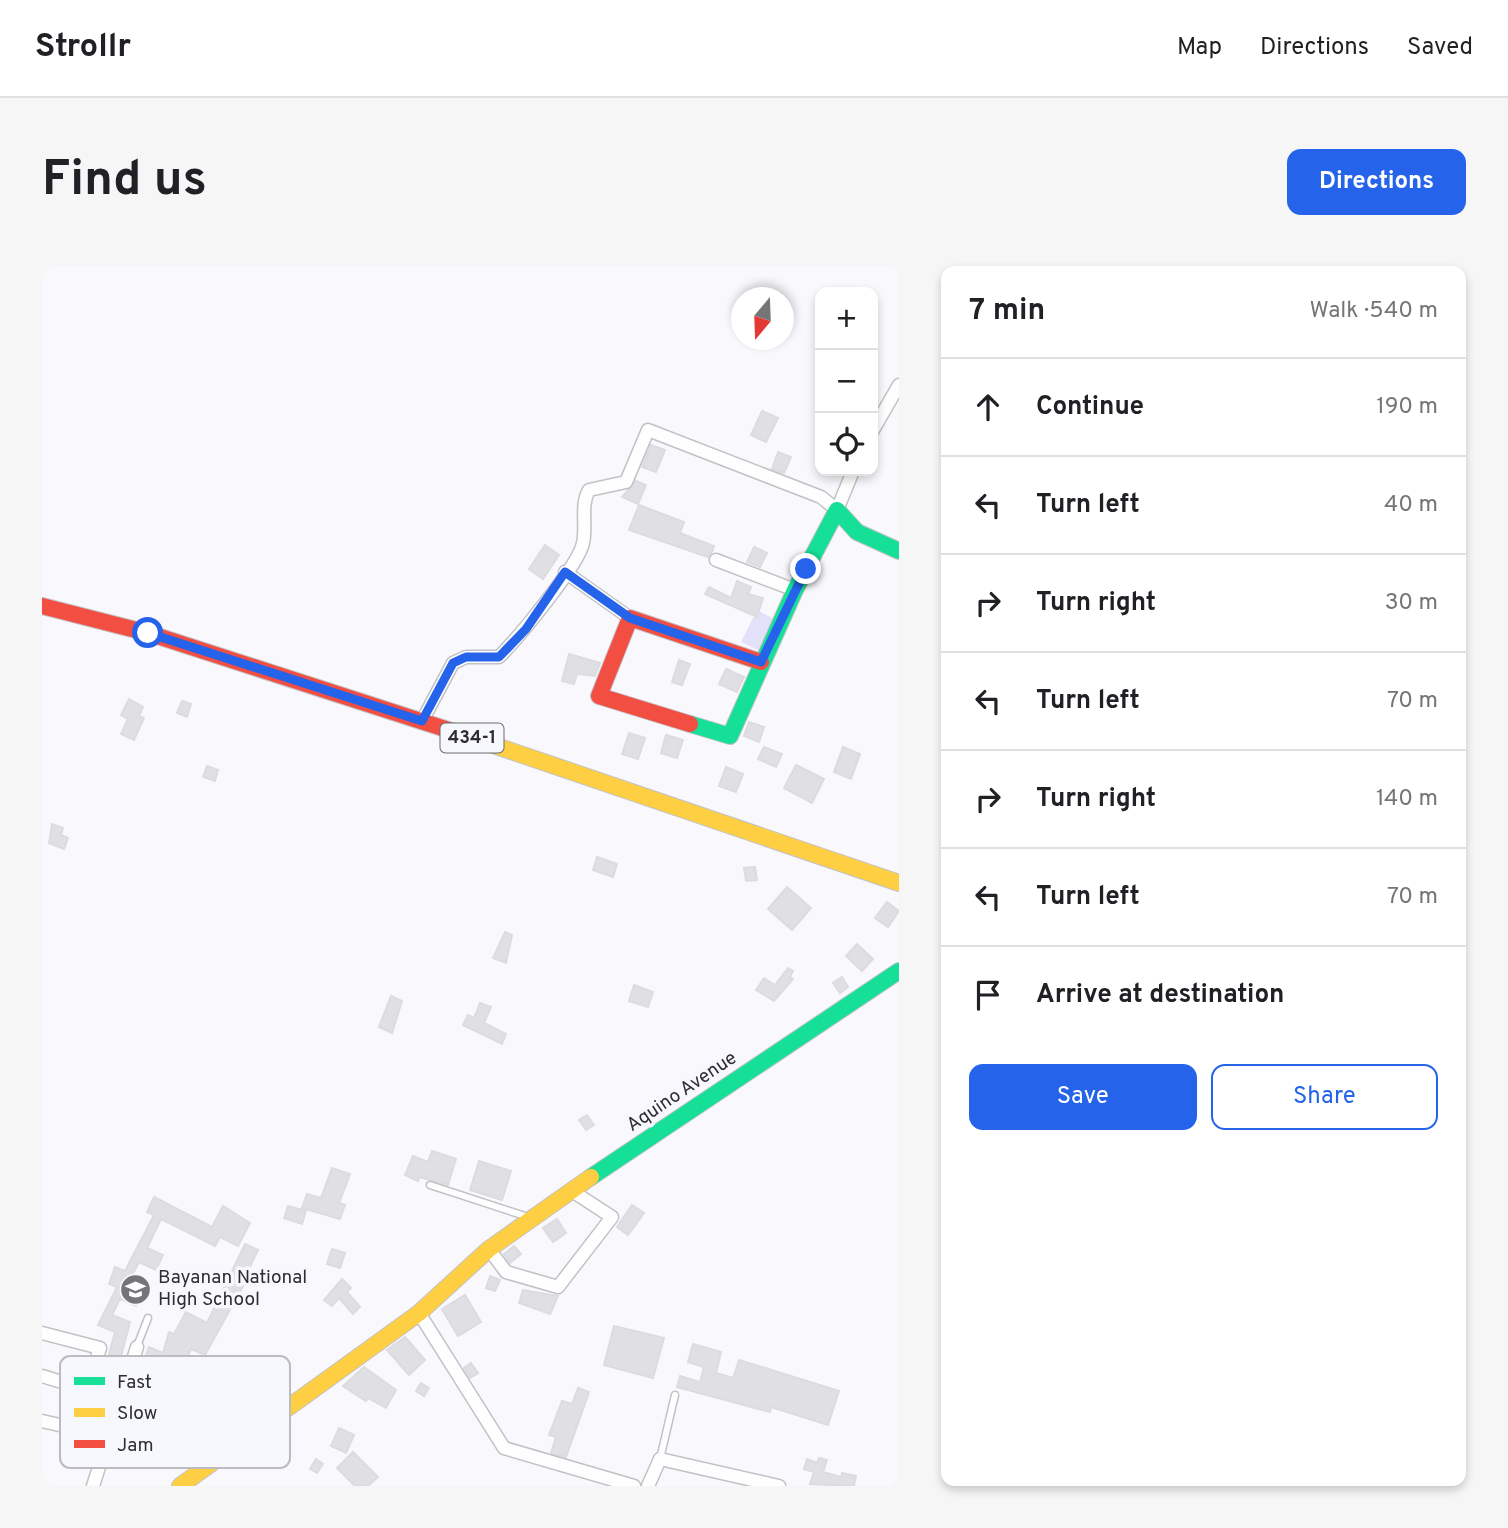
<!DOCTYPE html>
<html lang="en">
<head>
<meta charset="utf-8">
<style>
  :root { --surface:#fff; --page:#f6f6f6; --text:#202124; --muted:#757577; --line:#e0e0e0; --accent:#2563eb }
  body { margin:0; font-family:Overpass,sans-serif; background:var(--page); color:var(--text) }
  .controls { position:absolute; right:21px; top:21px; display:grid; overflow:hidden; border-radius:14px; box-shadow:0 4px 10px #0003 }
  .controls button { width:63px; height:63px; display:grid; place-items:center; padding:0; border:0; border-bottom:2px solid var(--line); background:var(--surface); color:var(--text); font:35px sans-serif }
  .compass { position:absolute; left:689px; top:21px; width:63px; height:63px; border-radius:50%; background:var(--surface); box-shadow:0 4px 10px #0003; rotate:199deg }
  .stop { position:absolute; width:21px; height:21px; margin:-16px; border:5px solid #2563eb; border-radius:50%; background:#fff }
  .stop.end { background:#2563eb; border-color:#fff; box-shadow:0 2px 7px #0008 }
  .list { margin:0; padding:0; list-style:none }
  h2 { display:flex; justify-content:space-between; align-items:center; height:91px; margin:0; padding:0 28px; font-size:30px }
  h2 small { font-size:23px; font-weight:400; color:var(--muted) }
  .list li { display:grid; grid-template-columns:46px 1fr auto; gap:21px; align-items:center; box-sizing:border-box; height:98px; padding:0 28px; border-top:2px solid var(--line) }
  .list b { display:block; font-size:26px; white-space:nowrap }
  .list em { font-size:23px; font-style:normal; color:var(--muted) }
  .actions { display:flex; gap:14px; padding:21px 28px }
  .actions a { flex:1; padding:16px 0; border:2px solid var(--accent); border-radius:14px; text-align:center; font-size:24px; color:var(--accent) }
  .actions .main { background:var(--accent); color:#fff }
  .icon { flex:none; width:38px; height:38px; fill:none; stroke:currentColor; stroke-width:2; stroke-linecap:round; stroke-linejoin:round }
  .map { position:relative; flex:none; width:857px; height:1220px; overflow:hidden; border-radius:14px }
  header { display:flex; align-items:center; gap:42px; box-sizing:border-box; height:98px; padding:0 35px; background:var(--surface); border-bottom:2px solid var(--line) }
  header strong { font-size:33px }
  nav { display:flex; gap:38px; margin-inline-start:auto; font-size:24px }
  .intro { display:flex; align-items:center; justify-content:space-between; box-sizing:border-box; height:168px; padding:0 42px }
  h1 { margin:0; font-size:49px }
  .button { padding:18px 32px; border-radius:14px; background:var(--accent); color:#fff; font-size:24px; font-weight:700 }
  main { display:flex; gap:42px; padding:0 42px }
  aside { flex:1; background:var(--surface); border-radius:14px; box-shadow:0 4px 10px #0003 }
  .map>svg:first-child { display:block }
  .green { fill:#e3e1f9 }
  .building { fill:#e0e0e4; stroke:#dcdce0; stroke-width:2 }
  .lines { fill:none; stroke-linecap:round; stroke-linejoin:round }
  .lane-casing { stroke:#c2c2c6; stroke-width:9 }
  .street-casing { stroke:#c2c2c6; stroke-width:15 }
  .fast-casing { stroke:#c2c2c6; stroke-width:18 }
  .slow-casing { stroke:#c2c2c6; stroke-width:18 }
  .jam-casing { stroke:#c2c2c6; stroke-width:18 }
  .lane { stroke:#fefeff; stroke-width:6 }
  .street { stroke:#fefeff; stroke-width:12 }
  .fast { stroke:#16e098; stroke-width:16 }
  .slow { stroke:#ffcf43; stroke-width:16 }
  .jam { stroke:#f24e42; stroke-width:16 }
  .route { stroke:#2563eb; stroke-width:9 }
  .labels { text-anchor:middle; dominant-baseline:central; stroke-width:7; stroke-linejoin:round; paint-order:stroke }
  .shield { fill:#f7f7fe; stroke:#6a6a6f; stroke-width:2 }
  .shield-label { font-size:18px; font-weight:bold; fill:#2e2e32 }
  .street-label { font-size:19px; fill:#2e2e32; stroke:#f7f7fe }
  .poi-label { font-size:19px; fill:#2e2e32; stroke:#f7f7fe; text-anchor:start }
  .key { fill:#f7f7fe; stroke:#bbbbc1; stroke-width:2 }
  .key-label { font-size:19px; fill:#2e2e32 }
</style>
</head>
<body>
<header>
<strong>Strollr</strong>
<nav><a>Map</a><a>Directions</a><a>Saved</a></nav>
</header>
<div class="intro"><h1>Find us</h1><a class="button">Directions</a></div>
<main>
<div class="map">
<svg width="857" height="1220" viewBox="0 0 857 1220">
  <rect width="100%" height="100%" fill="#f8f8fd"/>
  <polygon class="green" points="715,344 734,354 718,385 699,376"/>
  <g class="building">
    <polygon points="720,145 736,152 724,176 709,169"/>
    <polygon points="609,179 623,184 614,206 600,201"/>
    <polygon points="736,186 749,191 742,207 730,203"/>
    <polygon points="594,215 604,219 596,238 580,231"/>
    <polygon points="597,239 642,256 638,267 672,280 670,286 666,291 587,264"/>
    <polygon points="503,279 517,289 501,313 487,303"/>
    <polygon points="712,281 725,287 718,301 705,296"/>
    <polygon points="695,315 709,321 706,328 721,332 715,351 663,328 667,321 689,332"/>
    <polygon points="527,388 558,397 553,410 535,408 532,418 520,415"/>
    <polygon points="637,394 648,398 640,419 630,416"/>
    <polygon points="684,403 702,411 695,426 677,418"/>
    <polygon points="87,433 101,441 97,450 102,452 92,474 79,468 86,453 79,449"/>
    <polygon points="140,435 149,438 145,451 135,447"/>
    <polygon points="707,456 722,461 717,476 702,470"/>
    <polygon points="587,467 603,472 596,493 580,488"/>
    <polygon points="624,469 641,474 635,492 619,487"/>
    <polygon points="722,481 740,488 734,501 716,493"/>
    <polygon points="801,481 818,488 809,513 792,506"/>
    <polygon points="754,499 782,513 770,537 742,522"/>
    <polygon points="165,500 176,504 173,515 161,511"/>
    <polygon points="684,501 701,508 694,526 677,520"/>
    <polygon points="10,558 21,562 19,569 26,572 22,583 7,577"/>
    <polygon points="555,591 575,598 571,611 551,604"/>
    <polygon points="713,601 715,614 704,615 702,602"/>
    <polygon points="745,621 769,642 750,664 726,643"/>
    <polygon points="845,636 857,645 846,661 833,652"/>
    <polygon points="463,666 470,669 464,697 451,692"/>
    <polygon points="815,678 831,693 820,705 804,690"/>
    <polygon points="746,702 751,705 748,711 751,713 732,735 714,724 722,712 733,719"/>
    <polygon points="800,711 806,721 798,727 791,717"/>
    <polygon points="592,719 611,726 606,741 587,735"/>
    <polygon points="349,730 360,735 350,767 337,761"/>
    <polygon points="438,737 449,741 442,757 464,768 460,778 421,759 426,749 432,752"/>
    <polygon points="545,849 552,859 544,864 537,854"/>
    <polygon points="390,885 414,893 406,919 377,911 376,915 363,909 371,890 386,896"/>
    <polygon points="437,895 469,905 460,934 428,924"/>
    <polygon points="290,902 308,908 297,937 303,939 298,953 260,942 265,928 279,932"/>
    <polygon points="112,931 170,961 181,940 208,957 196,980 178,971 173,980 119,953 105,982 121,989 114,1004 97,996 86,1017 100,1023 94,1040 78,1033 70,1049 88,1056 72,1117 60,1113 73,1066 56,1059 75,1021 67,1018 73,1001 83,1005 112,949 105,946"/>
    <polygon points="590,939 602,947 586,969 575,961"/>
    <polygon points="246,940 264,945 260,958 242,952"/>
    <polygon points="515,953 524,967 511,976 501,962"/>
    <polygon points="203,978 216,984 203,1011 205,1013 163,1089 149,1083 145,1093 133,1089 130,1099 120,1096 110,1123 117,1126 112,1138 90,1129 107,1081 121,1087 127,1066 132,1068 144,1046 165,1057"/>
    <polygon points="472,980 479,988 468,997 462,988"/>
    <polygon points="290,983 303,987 298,1002 285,998"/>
    <polygon points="448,1010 458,1014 453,1025 444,1022"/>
    <polygon points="300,1013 309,1022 305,1026 318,1041 311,1048 297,1032 290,1040 282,1034"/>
    <polygon points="481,1024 516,1030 508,1048 477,1037"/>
    <polygon points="423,1029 439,1056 416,1070 400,1043"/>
    <polygon points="572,1060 622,1072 611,1112 562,1099"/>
    <polygon points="363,1071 383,1094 367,1109 345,1084"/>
    <polygon points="651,1078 679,1086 674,1107 691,1112 697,1094 797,1125 786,1159 729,1141 728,1146 635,1121 638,1110 658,1116 662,1101 646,1096"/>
    <polygon points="429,1097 436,1107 428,1112 422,1102"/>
    <polygon points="322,1101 354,1124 344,1142 326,1132 324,1135 301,1120"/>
    <polygon points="379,1117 387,1122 382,1130 374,1125"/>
    <polygon points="536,1122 547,1126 524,1191 509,1187 514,1171 507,1169 520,1135 530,1138"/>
    <polygon points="297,1162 312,1169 304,1187 289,1180"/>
    <polygon points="311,1186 336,1211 326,1220 313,1220 295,1202"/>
    <polygon points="777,1192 785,1194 781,1206 799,1211 800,1207 814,1210 812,1220 768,1218 772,1206 762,1203 765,1193 775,1197"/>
    <polygon points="274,1193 281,1198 275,1207 268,1203"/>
  </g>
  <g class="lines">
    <defs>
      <g id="lane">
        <polyline points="388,919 486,951"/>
        <polyline points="95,1080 106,1052"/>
        <polyline points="618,1193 633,1129"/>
      </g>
      <g id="street">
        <polyline points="831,164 857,119"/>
        <polyline points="674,294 753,324"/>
        <polyline points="523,306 588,352"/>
        <path d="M 380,455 L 411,397 L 424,391 L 457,391 C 475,373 537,299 541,277 C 545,260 538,239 547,224 L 584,216 L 606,164 L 779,231 L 795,244 L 811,205"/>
        <polyline points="447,983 464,1006 516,1021 570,951 530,925"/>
        <polyline points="377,1047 462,1182 592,1220"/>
        <polyline points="0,1067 58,1082 31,1162 0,1155"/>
        <polyline points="0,1110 78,1134"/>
        <polyline points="51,1220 95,1081"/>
        <polyline points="606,1220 618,1193 737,1220"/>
      </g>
      <g id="fast">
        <polyline points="648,458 688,470 753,324 795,244 815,266 857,285"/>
        <polyline points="549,911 857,705"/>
      </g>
      <g id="slow">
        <polyline points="419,468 857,617"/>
        <polyline points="138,1220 377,1047 447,983 549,911"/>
      </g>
      <g id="jam">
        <polyline points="0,340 106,367 419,468"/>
        <polyline points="648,458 557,430 588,352 719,396"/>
      </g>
    </defs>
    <use href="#lane" class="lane-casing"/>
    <use href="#street" class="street-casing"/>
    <use href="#fast" class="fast-casing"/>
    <use href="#slow" class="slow-casing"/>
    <use href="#jam" class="jam-casing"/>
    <use href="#lane" class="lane"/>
    <use href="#street" class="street"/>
    <use href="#fast" class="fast"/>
    <use href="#slow" class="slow"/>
    <use href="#jam" class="jam"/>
  </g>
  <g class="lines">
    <polyline class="route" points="106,367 380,455 411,397 424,391 457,391 484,363 523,306 588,352 719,396 764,303"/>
  </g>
  <defs>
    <symbol id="school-disc" viewBox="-11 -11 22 22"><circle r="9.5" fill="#757579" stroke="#f7f7fe"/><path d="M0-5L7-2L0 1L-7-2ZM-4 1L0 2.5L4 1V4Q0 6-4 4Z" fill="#fff"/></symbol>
  </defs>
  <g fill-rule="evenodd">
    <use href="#school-disc" x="76" y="1006" width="35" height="35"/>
  </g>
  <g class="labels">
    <rect class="shield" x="398.5" y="457.5" width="63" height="29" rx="5"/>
    <g class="shield-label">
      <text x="430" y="472">434-1</text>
    </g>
    <g class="street-label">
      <text transform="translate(640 826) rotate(-34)">Aquino Avenue</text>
    </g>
    <g class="poi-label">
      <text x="116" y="1012">Bayanan National<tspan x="116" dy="22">High School</tspan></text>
    </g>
  </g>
  <rect x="18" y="1090" width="230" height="112" rx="10" class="key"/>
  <rect x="32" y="1111" width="31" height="8" fill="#16e098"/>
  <rect x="32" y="1142" width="31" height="9" fill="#ffcf43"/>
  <rect x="32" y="1174" width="31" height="8" fill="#f24e42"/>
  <g class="key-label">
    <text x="75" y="1122">Fast</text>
    <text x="75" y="1153">Slow</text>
    <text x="75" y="1185">Jam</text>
  </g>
</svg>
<div class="controls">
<button>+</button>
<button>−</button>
<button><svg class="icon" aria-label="locate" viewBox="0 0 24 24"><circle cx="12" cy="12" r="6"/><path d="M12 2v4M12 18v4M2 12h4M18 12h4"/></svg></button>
</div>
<svg class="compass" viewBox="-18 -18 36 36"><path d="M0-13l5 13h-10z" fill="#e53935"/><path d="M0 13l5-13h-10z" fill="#757577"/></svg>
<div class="stop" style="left:106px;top:367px"></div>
<div class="stop end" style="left:764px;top:303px"></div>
</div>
<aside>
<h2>7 min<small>Walk · 540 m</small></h2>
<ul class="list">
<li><svg class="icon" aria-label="ahead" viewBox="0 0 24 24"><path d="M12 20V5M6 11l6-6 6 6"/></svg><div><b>Continue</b></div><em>190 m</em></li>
<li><svg class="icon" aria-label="left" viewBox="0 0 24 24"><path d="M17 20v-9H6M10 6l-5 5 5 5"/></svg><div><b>Turn left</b></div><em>40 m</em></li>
<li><svg class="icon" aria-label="right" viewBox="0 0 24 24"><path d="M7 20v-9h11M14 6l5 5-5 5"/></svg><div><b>Turn right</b></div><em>30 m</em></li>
<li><svg class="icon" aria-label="left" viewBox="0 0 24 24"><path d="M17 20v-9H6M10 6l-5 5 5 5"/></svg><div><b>Turn left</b></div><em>70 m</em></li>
<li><svg class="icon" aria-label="right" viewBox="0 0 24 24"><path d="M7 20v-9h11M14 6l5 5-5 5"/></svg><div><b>Turn right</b></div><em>140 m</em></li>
<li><svg class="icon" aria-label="left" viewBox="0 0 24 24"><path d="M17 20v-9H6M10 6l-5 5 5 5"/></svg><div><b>Turn left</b></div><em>70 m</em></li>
<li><svg class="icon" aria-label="arrive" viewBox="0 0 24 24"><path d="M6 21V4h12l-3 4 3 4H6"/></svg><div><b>Arrive at destination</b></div></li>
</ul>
<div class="actions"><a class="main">Save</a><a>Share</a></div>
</aside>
</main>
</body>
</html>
